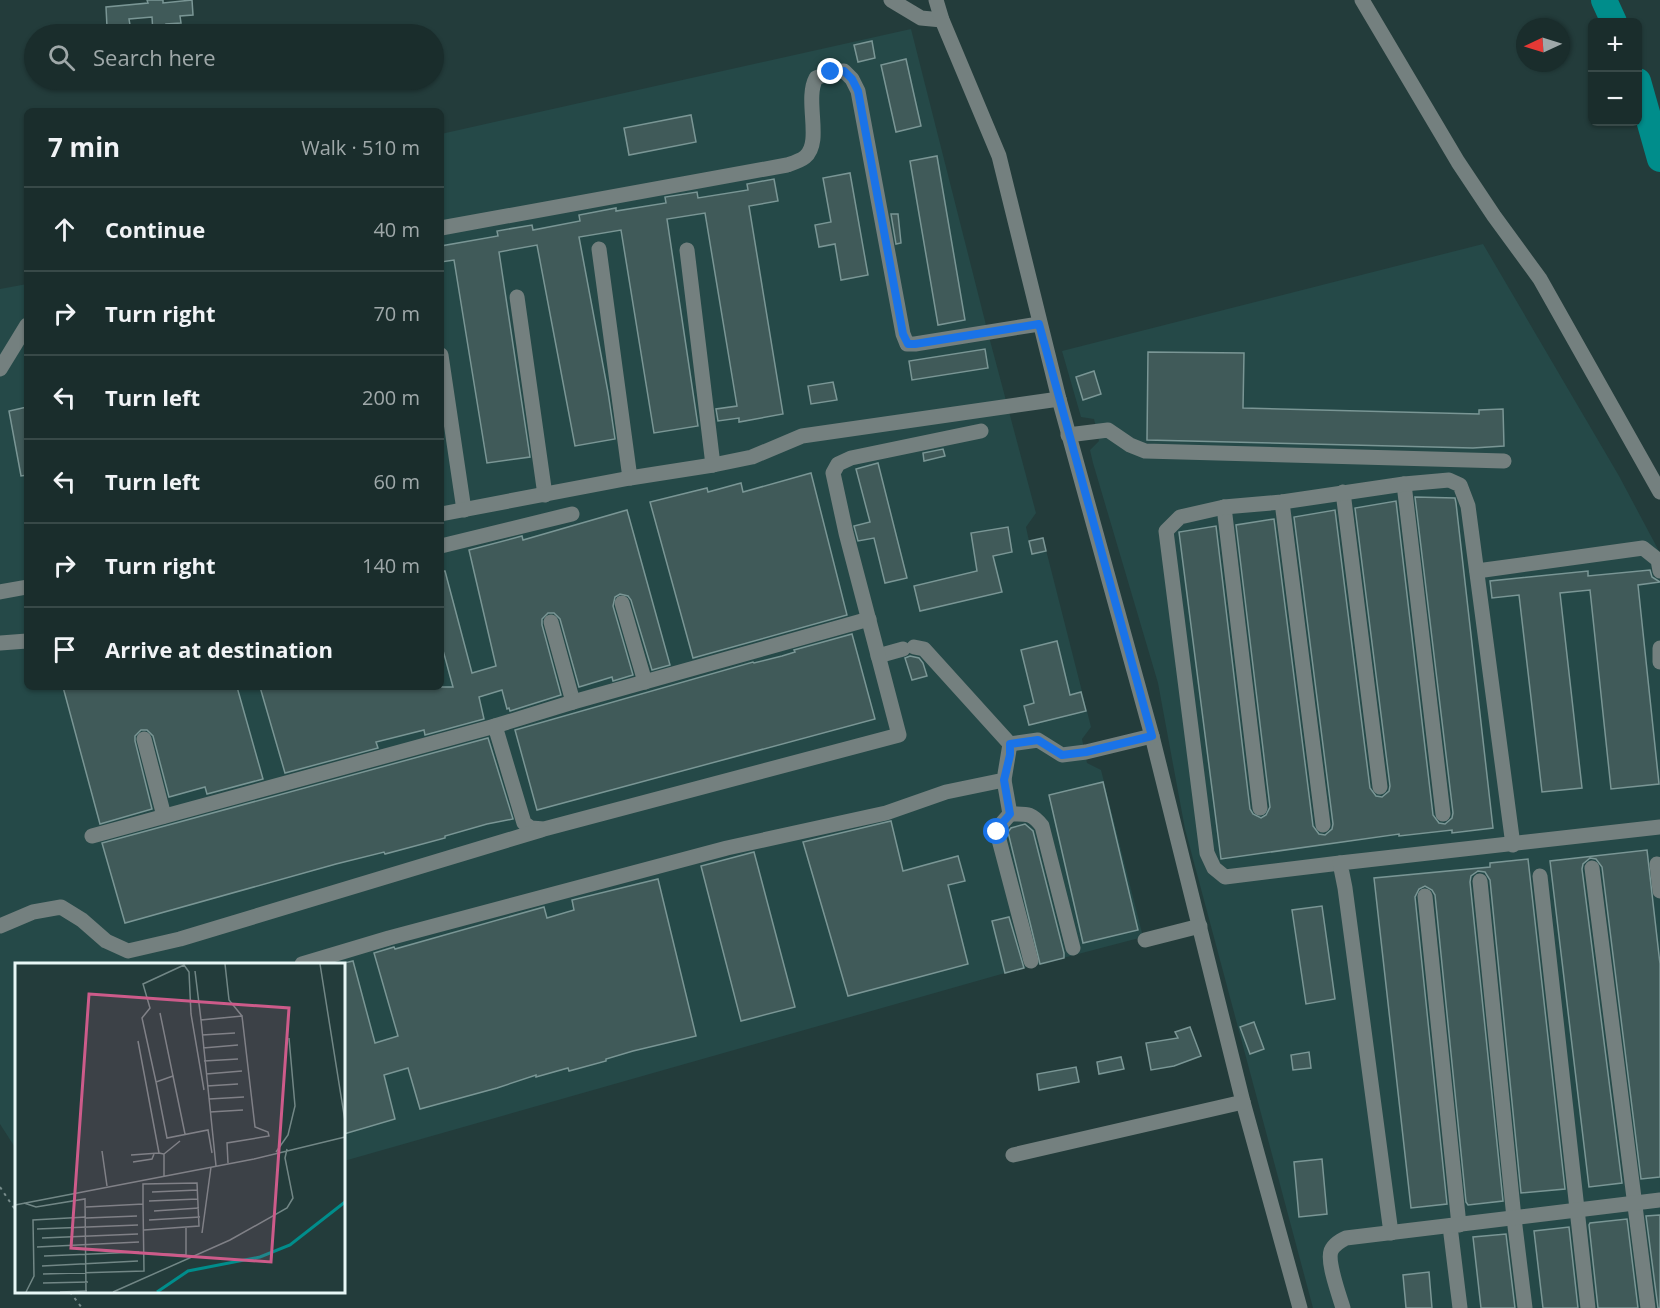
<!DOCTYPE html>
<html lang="en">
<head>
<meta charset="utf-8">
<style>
  :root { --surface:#1a2d2c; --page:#273938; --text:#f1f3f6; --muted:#9fa8a9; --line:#384948 }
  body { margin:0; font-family:"Open Sans",sans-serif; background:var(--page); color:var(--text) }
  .controls { position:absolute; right:18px; top:18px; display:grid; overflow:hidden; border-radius:9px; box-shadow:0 2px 4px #0004 }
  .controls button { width:54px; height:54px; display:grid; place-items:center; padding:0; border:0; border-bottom:2px solid var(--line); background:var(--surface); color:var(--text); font:30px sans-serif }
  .compass { position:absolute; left:1516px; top:18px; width:54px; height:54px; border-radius:50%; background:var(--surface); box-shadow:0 2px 4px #0004; rotate:266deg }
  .stop { position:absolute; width:18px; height:18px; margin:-14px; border:4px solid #1a73e8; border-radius:50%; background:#fff }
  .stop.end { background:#1a73e8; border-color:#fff; box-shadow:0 2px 6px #0008 }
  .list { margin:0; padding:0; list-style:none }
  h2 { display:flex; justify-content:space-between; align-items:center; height:78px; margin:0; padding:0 24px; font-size:26px }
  h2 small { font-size:20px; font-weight:400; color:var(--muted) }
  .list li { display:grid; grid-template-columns:39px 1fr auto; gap:18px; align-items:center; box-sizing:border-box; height:84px; padding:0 24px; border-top:2px solid var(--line) }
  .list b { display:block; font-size:22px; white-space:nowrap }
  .list em { font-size:20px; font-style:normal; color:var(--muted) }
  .icon { flex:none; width:33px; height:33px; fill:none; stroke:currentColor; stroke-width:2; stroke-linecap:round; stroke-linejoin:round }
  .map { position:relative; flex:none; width:1660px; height:1308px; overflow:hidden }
  .search { position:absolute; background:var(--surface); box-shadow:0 2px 4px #0004; left:24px; top:24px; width:420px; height:66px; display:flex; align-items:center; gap:15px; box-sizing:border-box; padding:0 21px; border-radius:33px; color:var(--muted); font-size:22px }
  .panel { position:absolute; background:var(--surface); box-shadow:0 2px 4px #0004; left:24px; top:108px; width:420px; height:582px; border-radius:9px }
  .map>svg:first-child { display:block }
  .built { fill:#254948 }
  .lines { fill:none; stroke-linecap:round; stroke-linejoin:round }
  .river { stroke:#008d8b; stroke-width:26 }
  .building { fill:#405a59; stroke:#7a9695; stroke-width:1.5 }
  .path { stroke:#788c8b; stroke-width:2; stroke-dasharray:3 4.5; stroke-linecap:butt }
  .minor { stroke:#74807f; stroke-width:15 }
  .route { stroke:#1a73e8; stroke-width:8 }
  .inset-river { fill:none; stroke:#008d8b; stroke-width:3 }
  .inset-road { fill:none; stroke:#728786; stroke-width:1.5 }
  .view { fill:#cd5b8a; fill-opacity:0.15; stroke:#cd5b8a; stroke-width:3 }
  .inset-edge { fill:none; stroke:#e8f7f6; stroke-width:3 }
</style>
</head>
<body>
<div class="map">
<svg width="1660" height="1308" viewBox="0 0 1660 1308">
  <rect width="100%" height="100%" fill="#233c3b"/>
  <g class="built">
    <polygon points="911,29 988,333 1036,513 1026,527 1029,541 1043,538 1091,727 1082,739 1087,763 1101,770 1143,937 1005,973 344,1161 344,964 16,964 16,1149 0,1124 0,289 27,284 27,687 441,687 441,134"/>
    <polygon points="1483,244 1619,476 1660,553 1660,1308 1313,1308 1185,829 1158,683 1093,463 1090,450 1099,441 1094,419 1081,417 1062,351"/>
  </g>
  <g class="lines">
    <g class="river">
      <polyline points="1604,0 1614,22"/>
      <polyline points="1638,81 1660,159"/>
    </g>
  </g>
  <g class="building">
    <polygon points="147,0 163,0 163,3 192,0 193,15 180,16 181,23 166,24 167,34 153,34 152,17 129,19 130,25 107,27 106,7 148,3"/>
    <polygon points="872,41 875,58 858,62 854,45"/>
    <polygon points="906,59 921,126 896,132 881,65"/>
    <polygon points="691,115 696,142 629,155 624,128"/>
    <polygon points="937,156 965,320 938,325 910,161"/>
    <polygon points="850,173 868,275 841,280 835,244 819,247 815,225 831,222 823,178"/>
    <polygon points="774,179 778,201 749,206 783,414 739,422 739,418 718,421 716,409 737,406 705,213 667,219 698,426 654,433 621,230 579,237 608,392 615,439 575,446 537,245 499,252 530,457 487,463 454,260 441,262 441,246 498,236 497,231 532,225 533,230 580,221 579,215 616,208 616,211 666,203 665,197 697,192 698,198 748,190 747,184"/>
    <polygon points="891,214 898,214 901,243 896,244"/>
    <polygon points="985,349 988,368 912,380 909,361"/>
    <polygon points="1148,352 1244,353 1243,408 1479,414 1479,410 1503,409 1504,446 1473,448 1147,440"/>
    <polygon points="1094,371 1101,394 1083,400 1076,377"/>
    <polygon points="833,382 837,400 811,404 808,386"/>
    <polygon points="27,407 27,475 21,476 9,411"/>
    <polygon points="943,449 945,456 924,461 923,453"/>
    <polygon points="878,463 907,578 885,583 874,538 858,541 854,526 870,522 856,469"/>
    <polygon points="811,473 847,615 693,658 650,502 707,488 708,492 741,483 743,492"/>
    <polygon points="1415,497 1455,498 1456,503 1493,828 1452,833 1452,830 1399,836 1399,834 1221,859 1179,532 1216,526 1250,809 1253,814 1261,818 1266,815 1270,807 1236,525 1274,519 1313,826 1319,834 1325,835 1332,829 1333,824 1294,517 1335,510 1370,788 1376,796 1382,797 1389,791 1390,786 1355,508 1396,501 1433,815 1439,823 1445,824 1452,818 1453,813"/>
    <polygon points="627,510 670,665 652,670 631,600 628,596 620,594 615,597 613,606 633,675 613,681 612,677 579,687 560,619 554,613 548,613 542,619 542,625 561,695 510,711 509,708 507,709 502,690 479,697 484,719 425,735 424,730 376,742 378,748 285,773 260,687 453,687 441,643 441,571 445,571 472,673 496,666 469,550 522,536 523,540"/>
    <polygon points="1008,527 1012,552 993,556 1002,592 920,611 914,586 977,571 971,533"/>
    <polygon points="1043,538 1046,551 1032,554 1029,541"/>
    <polygon points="1650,570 1652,577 1660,582 1638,585 1659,784 1611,789 1590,590 1560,593 1582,788 1542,792 1519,595 1492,598 1490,581 1588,571 1588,576"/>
    <polygon points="852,634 875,719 537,810 515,730 753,662 754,663 782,656 795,652 794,650"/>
    <polygon points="1057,641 1070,695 1081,692 1086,711 1029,725 1024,706 1034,703 1021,650"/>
    <polygon points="910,656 919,658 923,663 927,676 912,680 905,658"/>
    <polygon points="63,687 237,687 263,779 207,794 205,787 169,797 153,736 147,730 141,730 135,736 135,741 152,809 100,824"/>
    <polygon points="488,738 513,819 487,824 445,836 445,838 385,854 384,852 336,864 125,923 102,843"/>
    <polygon points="1103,782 1138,930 1083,943 1049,795"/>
    <polygon points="891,821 903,871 958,856 965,881 948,885 968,964 848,996 803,842"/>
    <polygon points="1025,824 1033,831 1064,953 1064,958 1040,964 1008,832 1011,828"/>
    <polygon points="1647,850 1660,964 1660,1177 1641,1179 1602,867 1596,859 1590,858 1583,864 1582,869 1622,1183 1589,1187 1550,861"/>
    <polygon points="754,852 795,1007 741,1021 701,866"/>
    <polygon points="1528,859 1565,1189 1521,1193 1490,880 1485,872 1478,871 1471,876 1470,882 1503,1201 1468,1205 1466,1202 1435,895 1432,890 1425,886 1419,889 1415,897 1447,1204 1411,1208 1374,878 1490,867 1490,863"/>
    <polygon points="658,879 696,1036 633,1051 606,1059 606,1061 569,1071 568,1068 536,1077 536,1075 497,1088 420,1109 408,1068 384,1075 395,1119 344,1134 344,963 353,961 375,1043 398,1036 374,953 394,947 395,949 544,907 547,918 574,910 572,900"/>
    <polygon points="1322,906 1335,999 1306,1004 1292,910"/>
    <polygon points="1009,917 1024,968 1005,973 992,921"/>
    <polygon points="1254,1022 1264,1049 1250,1054 1240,1027"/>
    <polygon points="1190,1027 1201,1056 1174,1066 1151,1070 1146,1043 1178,1038 1175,1032"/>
    <polygon points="1309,1052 1311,1068 1293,1070 1291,1055"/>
    <polygon points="1121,1057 1124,1069 1099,1074 1097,1062"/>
    <polygon points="1076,1067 1079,1082 1039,1090 1037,1074"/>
    <polygon points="1322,1159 1327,1214 1299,1217 1294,1162"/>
    <polygon points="1660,1215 1660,1308 1658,1308 1646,1216"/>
    <polygon points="1627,1219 1638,1308 1598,1308 1589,1225 1590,1223"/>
    <polygon points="1569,1227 1578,1308 1543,1308 1534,1231"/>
    <polygon points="1506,1234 1515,1308 1481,1308 1473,1237"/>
    <polygon points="1429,1272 1432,1308 1406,1308 1403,1275"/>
  </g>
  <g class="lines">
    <g class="path">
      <polyline points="0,1187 16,1211"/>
      <polyline points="70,1292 82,1308"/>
    </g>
    <g class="minor">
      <polyline points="891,0 921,18 942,20"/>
      <polyline points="936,0 942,20 999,156 1059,399 1152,736 1243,1102 1300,1308"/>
      <polyline points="1362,0 1458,162 1494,216 1540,279 1660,492"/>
      <path d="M 441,228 L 787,165 C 793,163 800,161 805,157 C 823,142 804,100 816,78 L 831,72 L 844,71 L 852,79 L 858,91 L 903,334 L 907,344 L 915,344 L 1039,324"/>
      <polyline points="599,249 630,478"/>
      <polyline points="687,250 713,465"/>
      <polyline points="517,297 545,495"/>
      <polyline points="441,355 464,510"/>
      <polyline points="0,369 27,325"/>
      <polyline points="1068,435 1108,430 1130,445 1145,451 1504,461"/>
      <polyline points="1404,484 1443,814"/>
      <polyline points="1343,492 1380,787"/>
      <polyline points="1282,502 1323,825"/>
      <polyline points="1224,507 1260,808"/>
      <polyline points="441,514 630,478 713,465 752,457 802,436 1059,399"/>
      <polyline points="441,546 572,514"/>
      <polyline points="1477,571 1643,548 1658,560 1660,571"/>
      <polyline points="0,592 27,587"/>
      <polyline points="622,603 645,682"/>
      <polyline points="551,622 573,702"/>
      <polyline points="0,643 27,641"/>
      <polyline points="914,647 924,649 1010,744"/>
      <polyline points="1660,648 1660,662"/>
      <polyline points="878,656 903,649"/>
      <polyline points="495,726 573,702 869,619"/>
      <polyline points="144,739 164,816"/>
      <polyline points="1004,780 1010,814 998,828 997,832 1031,961"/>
      <path d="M 1010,814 C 1026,814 1031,812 1042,826 L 1073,948"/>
      <polyline points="92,836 495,726 524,823 531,828 544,829 899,735 846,533 833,473 838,464 851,458 981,431"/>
      <polyline points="1340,863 1225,877 1214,868 1207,853 1166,531 1180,517 1224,507 1282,502 1404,484 1449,480 1460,485 1468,506 1513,845"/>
      <polyline points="1657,864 1660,891"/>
      <polyline points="1592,868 1648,1308"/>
      <polyline points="1540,876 1588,1308"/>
      <polyline points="1480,881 1514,1218 1525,1308"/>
      <polyline points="1425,896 1459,1225"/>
      <polyline points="0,926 33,912 61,907 82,920 106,941 128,951 180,939 541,830"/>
      <polyline points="1145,940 1200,926"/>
      <polyline points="302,964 389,938 727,848 886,813 946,792 1004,780 1010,744 1038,740 1062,755 1086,752 1152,736"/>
      <polyline points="1013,1155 1243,1102"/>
      <polyline points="1450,1226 1460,1308"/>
      <polyline points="1391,1233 1345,888 1340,863 1660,827"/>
      <path d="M 1343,1308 C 1339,1295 1327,1262 1331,1251 C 1334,1244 1340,1241 1346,1238 L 1660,1200"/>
    </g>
  </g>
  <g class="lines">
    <polyline class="route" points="831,72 844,71 852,79 858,91 903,334 908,344 915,344 1039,324 1152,736 1086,752 1062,755 1038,740 1010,744 1010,755 1004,780 1010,814 998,828 997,832"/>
  </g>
  <g transform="translate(15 963)">
    <rect width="330" height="330" fill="#233c3b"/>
    <path class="inset-river" d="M 142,329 L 173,308 L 245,294 L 275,282 L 330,239"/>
    <path class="inset-road" d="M 210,1 L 214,37 L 227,53M 305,1 L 330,158M 180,8 L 186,57M 145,50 L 158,113 L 141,119 L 152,175 L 193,167 L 197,190M 187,72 L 220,70M 123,78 L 144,190 L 149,191 L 149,213M 188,85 L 223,82M 189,98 L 223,96M 191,111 L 227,108M 158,113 L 170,171M 141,119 L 127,55 L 135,45 L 128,21 L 169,2 L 174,9 L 176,51 L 189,127M 192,123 L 223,121M 194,136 L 229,134M 195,149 L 228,147M 87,188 L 92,223M 261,189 L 273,172 L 280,143 L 274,75M 149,191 L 165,178M 116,192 L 144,190M 118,199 L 137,196 L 139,191M 201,203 L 186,57 L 227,53 L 240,164 L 253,169 L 254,173 L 212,180 L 213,200M 137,229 L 183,227M 134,238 L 183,236M 9,240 L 21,244 L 70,236 L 71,329M 128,241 L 128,221 L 182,220 L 184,263 L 129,267M 0,242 L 239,196 L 330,174M 139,248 L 184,245M 71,255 L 122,253M 134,257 L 185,254M 22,266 L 123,262M 187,270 L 196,204M 27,275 L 123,271M 22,284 L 124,279M 130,290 L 171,292 L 171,265M 29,293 L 124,289M 27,303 L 123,298M 28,311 L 129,308 L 128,241 L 71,244M 28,320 L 73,319M 11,329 L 19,313 L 18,257 L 71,254M 45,329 L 72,328M 98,329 L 215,277 L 272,245 L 278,235 L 270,195 L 272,186"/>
    <path class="view" d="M 74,31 L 274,45 L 256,299 L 56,285 Z"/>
    <rect width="330" height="330" class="inset-edge"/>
  </g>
</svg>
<div class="controls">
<button>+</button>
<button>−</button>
</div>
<svg class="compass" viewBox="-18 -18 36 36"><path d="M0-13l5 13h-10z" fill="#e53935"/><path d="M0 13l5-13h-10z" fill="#9fa8a9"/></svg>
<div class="stop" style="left:997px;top:832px"></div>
<div class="stop end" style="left:831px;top:72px"></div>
<div class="search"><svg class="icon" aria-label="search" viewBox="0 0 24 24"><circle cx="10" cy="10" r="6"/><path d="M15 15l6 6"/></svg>Search here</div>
<section class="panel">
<h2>7 min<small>Walk · 510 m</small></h2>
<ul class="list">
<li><svg class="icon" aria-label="ahead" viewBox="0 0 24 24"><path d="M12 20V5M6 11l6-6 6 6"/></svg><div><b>Continue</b></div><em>40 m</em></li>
<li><svg class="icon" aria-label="right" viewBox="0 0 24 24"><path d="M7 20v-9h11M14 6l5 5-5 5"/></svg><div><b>Turn right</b></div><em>70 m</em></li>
<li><svg class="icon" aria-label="left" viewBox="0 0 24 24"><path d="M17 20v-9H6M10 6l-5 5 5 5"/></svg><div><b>Turn left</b></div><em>200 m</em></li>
<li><svg class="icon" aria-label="left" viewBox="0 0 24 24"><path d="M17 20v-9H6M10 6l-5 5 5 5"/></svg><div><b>Turn left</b></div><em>60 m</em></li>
<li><svg class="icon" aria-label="right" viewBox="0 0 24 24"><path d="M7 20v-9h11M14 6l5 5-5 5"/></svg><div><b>Turn right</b></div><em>140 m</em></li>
<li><svg class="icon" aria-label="arrive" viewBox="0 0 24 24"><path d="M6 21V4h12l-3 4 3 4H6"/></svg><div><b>Arrive at destination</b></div></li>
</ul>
</section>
</div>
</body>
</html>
